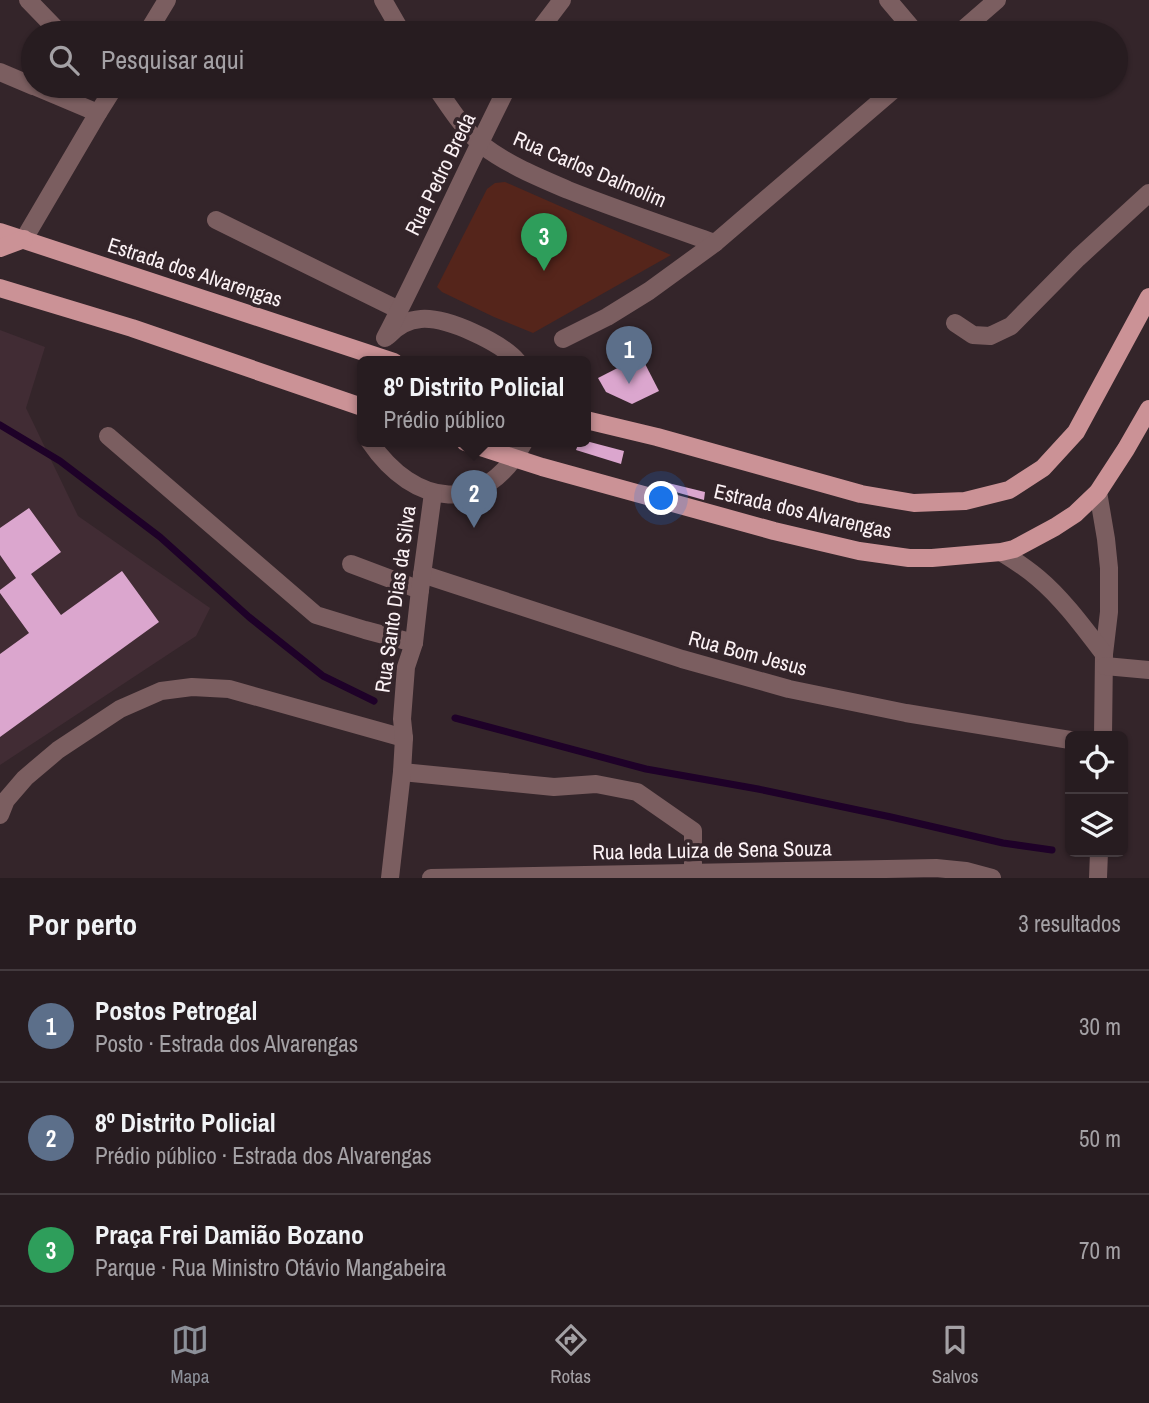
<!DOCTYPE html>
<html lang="pt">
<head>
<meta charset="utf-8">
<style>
  :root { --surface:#271c20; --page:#2f2529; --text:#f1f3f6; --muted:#a4a1a5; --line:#433a3e; --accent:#8c9099 }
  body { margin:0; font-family:"Archivo Narrow",sans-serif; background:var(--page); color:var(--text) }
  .controls { position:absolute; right:21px; bottom:21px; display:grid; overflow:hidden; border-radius:10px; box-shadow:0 2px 5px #0004 }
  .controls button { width:63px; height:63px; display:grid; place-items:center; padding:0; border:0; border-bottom:2px solid var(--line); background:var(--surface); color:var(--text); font:35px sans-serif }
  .you { position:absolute; left:662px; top:499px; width:24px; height:24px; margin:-18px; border:5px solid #fff; border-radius:50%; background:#1a73e8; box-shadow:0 0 0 10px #1a73e833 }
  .badge { display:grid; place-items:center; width:46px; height:46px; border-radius:50%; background:var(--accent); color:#fff; font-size:23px; font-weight:700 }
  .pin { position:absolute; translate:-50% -58px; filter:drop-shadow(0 2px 4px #0008) }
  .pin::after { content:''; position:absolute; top:37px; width:24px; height:21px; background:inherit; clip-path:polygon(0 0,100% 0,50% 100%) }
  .popup { position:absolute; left:357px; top:356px; width:234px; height:91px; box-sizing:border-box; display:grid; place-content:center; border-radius:10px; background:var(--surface); filter:drop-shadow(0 2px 5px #0005); font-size:23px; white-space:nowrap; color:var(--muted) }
  .popup b { font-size:26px; color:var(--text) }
  .popup::after { content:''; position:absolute; left:50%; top:100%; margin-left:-14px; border:14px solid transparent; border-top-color:var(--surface) }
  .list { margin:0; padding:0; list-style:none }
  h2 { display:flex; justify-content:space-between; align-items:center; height:91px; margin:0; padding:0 28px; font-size:30px }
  h2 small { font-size:23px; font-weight:400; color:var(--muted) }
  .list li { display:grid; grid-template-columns:46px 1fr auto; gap:21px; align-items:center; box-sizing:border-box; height:112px; padding:0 28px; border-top:2px solid var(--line) }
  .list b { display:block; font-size:26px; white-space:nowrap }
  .list p { margin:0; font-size:23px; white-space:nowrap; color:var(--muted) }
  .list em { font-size:23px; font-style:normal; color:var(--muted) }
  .icon { flex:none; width:38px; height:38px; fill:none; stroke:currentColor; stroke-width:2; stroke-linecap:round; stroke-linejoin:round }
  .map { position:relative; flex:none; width:1149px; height:878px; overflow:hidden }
  .search { position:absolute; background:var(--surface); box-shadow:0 2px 5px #0004; left:21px; right:21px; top:21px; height:77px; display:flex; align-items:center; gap:18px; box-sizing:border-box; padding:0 24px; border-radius:38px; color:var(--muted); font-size:26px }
  .sheet { height:427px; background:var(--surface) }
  nav { display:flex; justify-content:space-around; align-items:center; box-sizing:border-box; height:98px; border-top:2px solid var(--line); background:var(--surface); font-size:19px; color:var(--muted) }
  nav a { display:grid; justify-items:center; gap:4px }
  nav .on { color:var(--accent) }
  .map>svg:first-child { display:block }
  .built { fill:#412c34 }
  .green { fill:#55251b }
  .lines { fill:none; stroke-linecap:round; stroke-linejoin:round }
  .stream { stroke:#1e0128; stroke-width:7 }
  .building { fill:#dba6ce }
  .minor { stroke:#7b5e60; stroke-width:18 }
  .major { stroke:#cb9296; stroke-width:18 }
  .labels { text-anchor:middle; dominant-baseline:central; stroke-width:7; stroke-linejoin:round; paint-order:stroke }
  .street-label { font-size:21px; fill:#fcf2f5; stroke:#34252a }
</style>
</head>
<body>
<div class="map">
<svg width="1149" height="878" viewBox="0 0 1149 878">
  <rect width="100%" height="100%" fill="#34252a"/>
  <polygon class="built" points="0,330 45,347 26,408 78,516 210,608 196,636 0,765"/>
  <polygon class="green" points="505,182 671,255 533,333 494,317 442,292 437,287 487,189 495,183"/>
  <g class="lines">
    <g class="stream">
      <polyline points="0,425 60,461 160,537 249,617 323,676 374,701"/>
      <polyline points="455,718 646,769 758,789 891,817 1003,843 1052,850"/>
    </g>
  </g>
  <g class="building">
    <polygon points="641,356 659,391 632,404 606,392 598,378"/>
    <polygon points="586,441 624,451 621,464 576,450 579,442"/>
    <polygon points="660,481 705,492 704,500 658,487"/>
    <polygon points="29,508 61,552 31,574 61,615 122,571 159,622 0,737 0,654 29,633 0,593 0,590 16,578 0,555 0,528"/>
  </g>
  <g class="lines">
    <g class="minor">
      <polyline points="28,0 60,33"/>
      <polyline points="383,0 402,33"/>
      <polyline points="888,0 916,33"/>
      <polyline points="147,33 167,0"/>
      <polyline points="537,33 562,0"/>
      <polyline points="959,33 997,0"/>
      <polyline points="0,72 33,86"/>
      <polyline points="34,86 98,113"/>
      <path d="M 435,86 C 449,106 463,129 482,145 C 508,165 538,177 568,190 C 616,209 666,226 715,243"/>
      <polyline points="216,220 399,310"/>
      <polyline points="24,239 98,113 115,86"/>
      <polyline points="955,323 973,335 990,336 1011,326 1078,258 1149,193"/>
      <path d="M 388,336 C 397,326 407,320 421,319 C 447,317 501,342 518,362"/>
      <path d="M 385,338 C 428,255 466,169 508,86"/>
      <polyline points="563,339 607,317 649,291 715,243 898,86"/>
      <polyline points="108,436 316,615 365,630 414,643"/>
      <path d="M 370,442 C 414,507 484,517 524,442"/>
      <polyline points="1098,492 1106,539 1109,568 1109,612 1104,654 1103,736"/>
      <path d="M 1001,552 C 1014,560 1026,568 1038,578 C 1063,599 1084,628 1104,654"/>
      <polyline points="351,564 420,590"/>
      <polyline points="422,574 682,659 789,689 906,713 1070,740"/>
      <polyline points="1105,666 1149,670"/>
      <polyline points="402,772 554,787 596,784 637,792 693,831 693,873"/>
      <polyline points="0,815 6,800 25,778 58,750 120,709 161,691 192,687 229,689 404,738"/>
      <polyline points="390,878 402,772 404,738 402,719 406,667 414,643 420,590 433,493"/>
      <polyline points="431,878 936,868 966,871 992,878"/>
      <polyline points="1098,878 1099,852"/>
    </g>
    <g class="major">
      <polyline points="0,232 394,362"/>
      <polyline points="0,248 24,239"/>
      <polyline points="0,288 132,328 362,407"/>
      <polyline points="586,420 657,437 861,494 914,503 965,501 1009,490 1043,468 1076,432 1149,297"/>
      <polyline points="465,442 542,467 774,531 859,551 909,558 932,558 1001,552 1014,549 1055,527 1075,514 1098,492 1126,449 1149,409"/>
    </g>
  </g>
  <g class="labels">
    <g class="street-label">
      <text transform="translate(590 169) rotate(23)">Rua Carlos Dalmolim</text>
      <text transform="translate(440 174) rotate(-64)">Rua Pedro Breda</text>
      <text transform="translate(195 272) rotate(18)">Estrada dos Alvarengas</text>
      <text transform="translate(803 511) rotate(13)">Estrada dos Alvarengas</text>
      <text transform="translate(395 599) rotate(-82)">Rua Santo Dias da Silva</text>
      <text transform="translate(748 653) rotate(15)">Rua Bom Jesus</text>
      <text transform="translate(712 850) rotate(-1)">Rua Ieda Luiza de Sena Souza</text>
    </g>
  </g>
</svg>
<div class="controls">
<button><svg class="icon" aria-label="locate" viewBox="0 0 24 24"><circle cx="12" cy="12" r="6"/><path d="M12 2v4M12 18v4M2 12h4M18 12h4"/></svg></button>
<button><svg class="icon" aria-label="layers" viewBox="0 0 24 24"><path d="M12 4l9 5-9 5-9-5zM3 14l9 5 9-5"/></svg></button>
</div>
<div class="you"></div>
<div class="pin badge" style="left:629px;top:384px;background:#5c6f8a">1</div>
<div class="pin badge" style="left:474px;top:528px;background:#5c6f8a">2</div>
<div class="popup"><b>8º Distrito Policial</b>Prédio público</div>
<div class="pin badge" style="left:544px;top:271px;background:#2e9e5b">3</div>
<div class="search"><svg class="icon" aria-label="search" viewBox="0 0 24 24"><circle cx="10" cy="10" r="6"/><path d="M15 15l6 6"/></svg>Pesquisar aqui</div>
</div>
<section class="sheet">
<h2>Por perto<small>3 resultados</small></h2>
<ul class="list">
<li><span class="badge" style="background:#5c6f8a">1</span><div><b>Postos Petrogal</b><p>Posto · Estrada dos Alvarengas</p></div><em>30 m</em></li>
<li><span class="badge" style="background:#5c6f8a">2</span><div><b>8º Distrito Policial</b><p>Prédio público · Estrada dos Alvarengas</p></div><em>50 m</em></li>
<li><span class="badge" style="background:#2e9e5b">3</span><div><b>Praça Frei Damião Bozano</b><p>Parque · Rua Ministro Otávio Mangabeira</p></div><em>70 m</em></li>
</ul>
</section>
<nav>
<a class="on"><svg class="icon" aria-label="map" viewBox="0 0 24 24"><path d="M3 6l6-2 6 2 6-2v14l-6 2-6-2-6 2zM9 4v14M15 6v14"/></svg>Mapa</a>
<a><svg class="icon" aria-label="directions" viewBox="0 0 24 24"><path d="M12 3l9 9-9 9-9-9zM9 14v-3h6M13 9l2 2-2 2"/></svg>Rotas</a>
<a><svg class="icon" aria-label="saved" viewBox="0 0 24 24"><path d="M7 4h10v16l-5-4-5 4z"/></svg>Salvos</a>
</nav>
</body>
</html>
